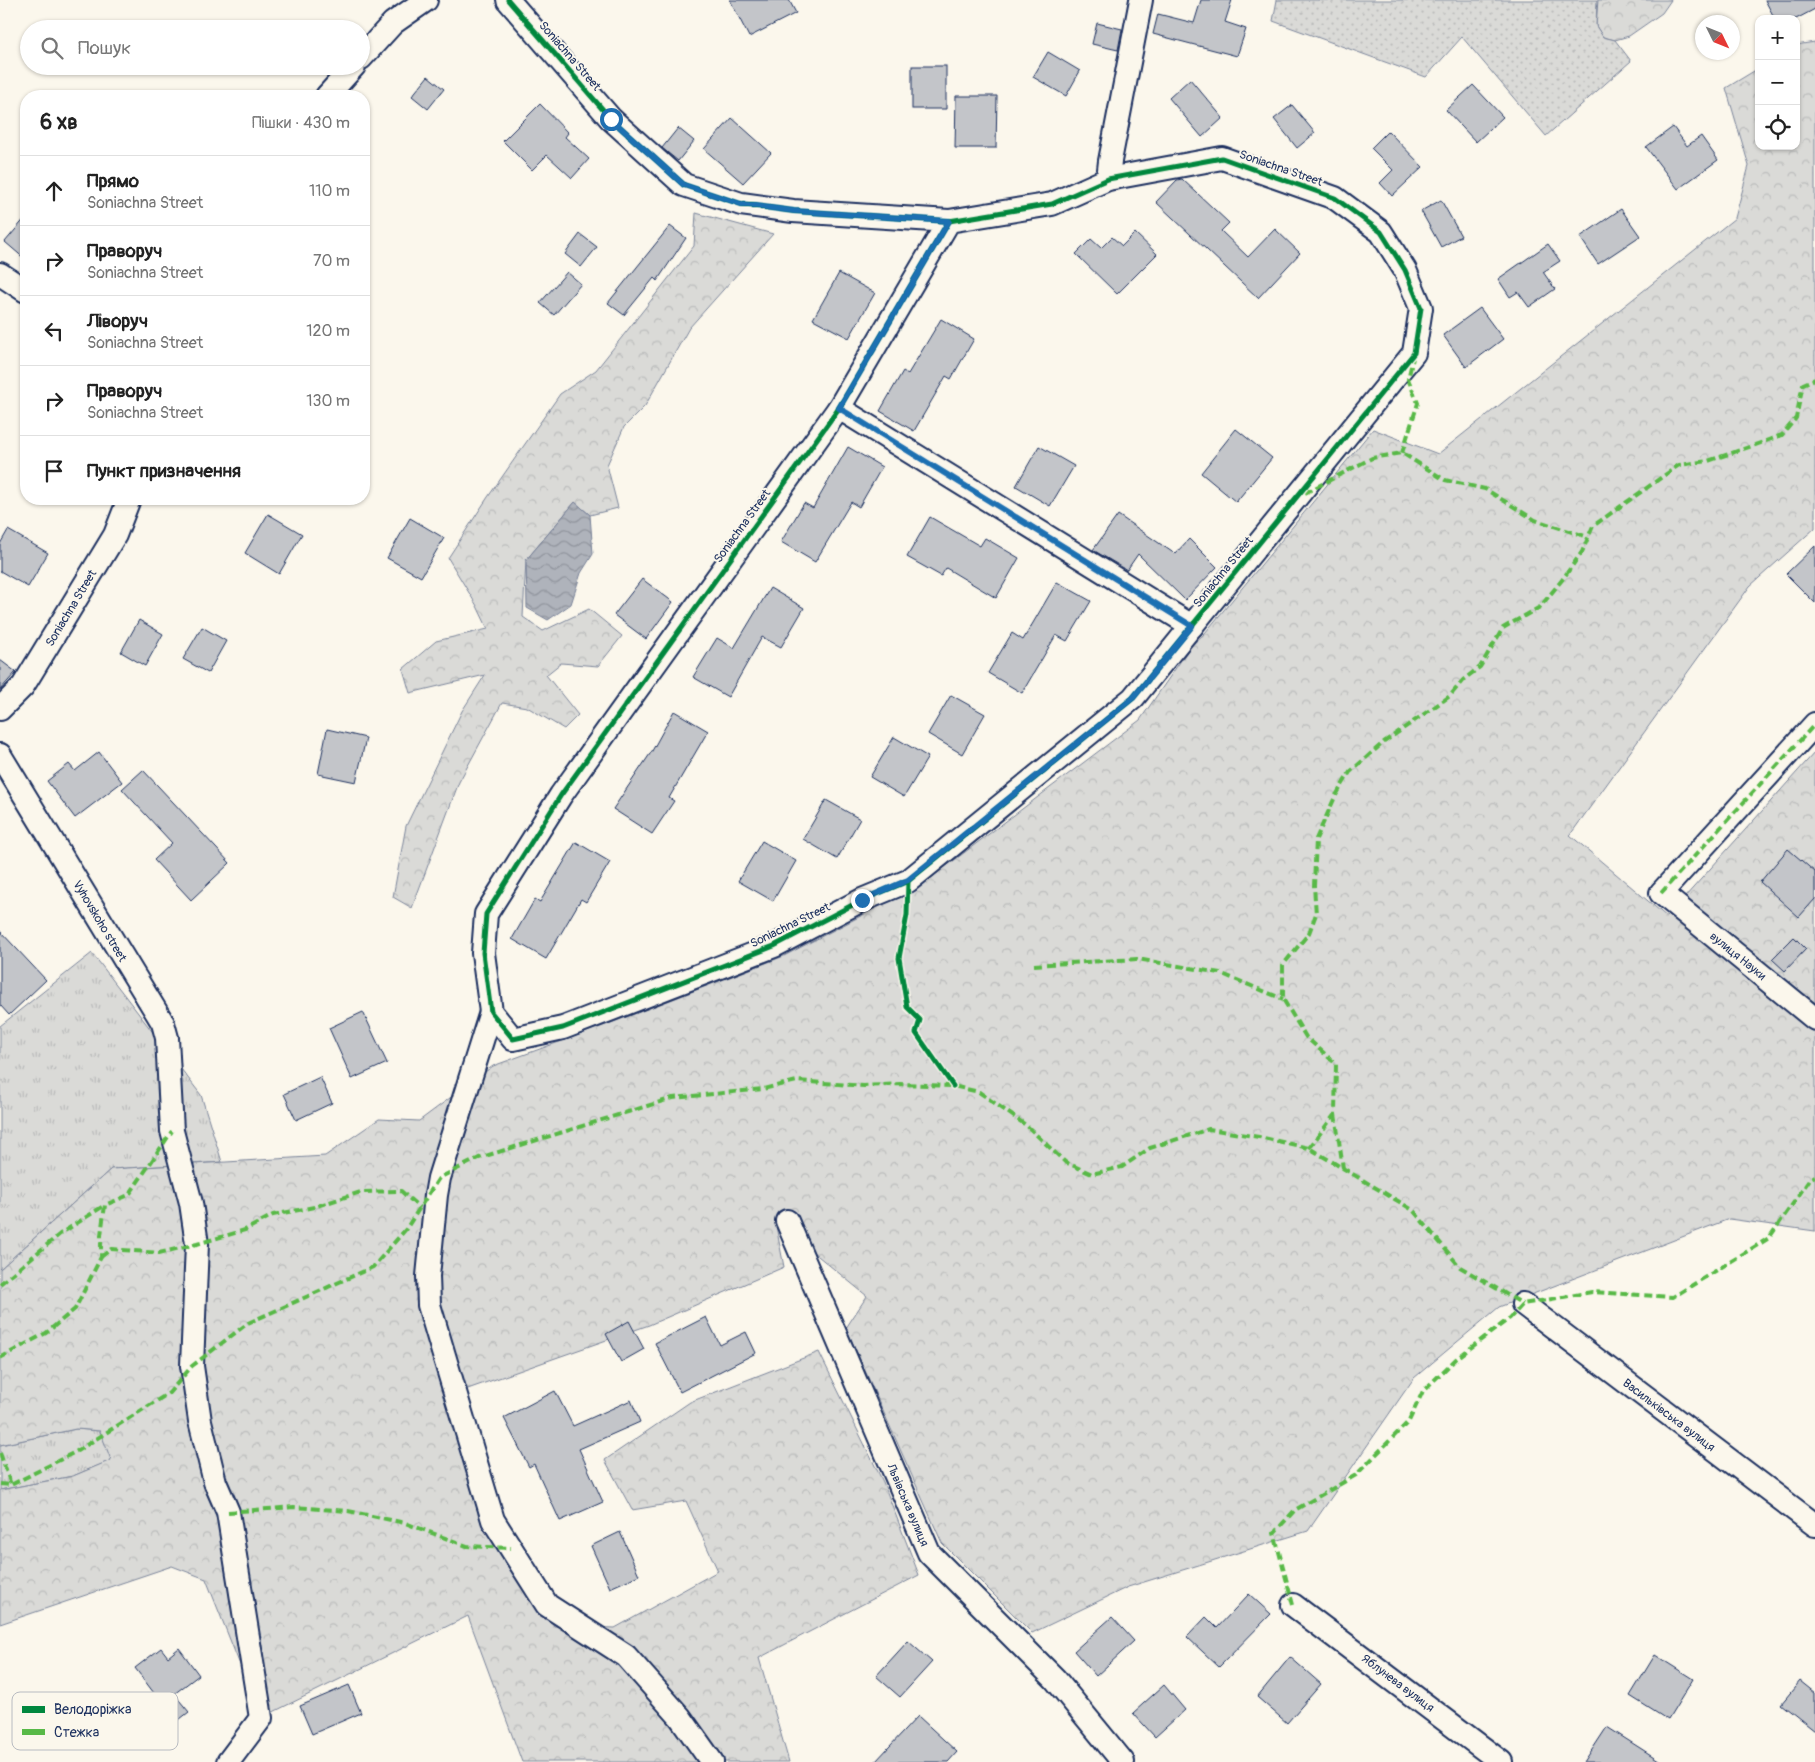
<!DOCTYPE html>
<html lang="uk">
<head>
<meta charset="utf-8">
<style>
  :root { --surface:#fff; --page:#f6f6f6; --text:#222; --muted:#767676; --line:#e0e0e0 }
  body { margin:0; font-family:Pangolin,sans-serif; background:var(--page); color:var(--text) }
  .controls { position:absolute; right:15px; top:15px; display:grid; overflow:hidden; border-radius:10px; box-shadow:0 1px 4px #0004 }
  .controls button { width:45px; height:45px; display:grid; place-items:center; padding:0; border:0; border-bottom:1px solid var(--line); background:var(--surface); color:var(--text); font:25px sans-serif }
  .compass { position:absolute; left:1695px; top:15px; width:45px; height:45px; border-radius:50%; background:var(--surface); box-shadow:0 1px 4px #0004; rotate:133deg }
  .stop { position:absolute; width:15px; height:15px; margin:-11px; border:4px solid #1f6fb2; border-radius:50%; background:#fff }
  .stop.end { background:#1f6fb2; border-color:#fff; box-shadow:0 1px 5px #0008 }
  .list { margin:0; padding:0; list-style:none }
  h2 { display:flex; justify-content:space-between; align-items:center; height:65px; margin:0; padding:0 20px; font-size:21px }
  h2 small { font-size:16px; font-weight:400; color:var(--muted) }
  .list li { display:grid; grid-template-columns:32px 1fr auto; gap:15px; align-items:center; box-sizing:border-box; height:70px; padding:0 20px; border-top:1px solid var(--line) }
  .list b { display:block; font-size:19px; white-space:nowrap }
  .list p { margin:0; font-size:16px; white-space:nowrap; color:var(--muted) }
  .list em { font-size:16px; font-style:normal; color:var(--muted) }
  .icon { flex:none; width:28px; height:28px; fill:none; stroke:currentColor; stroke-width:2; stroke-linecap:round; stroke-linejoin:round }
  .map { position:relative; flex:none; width:1815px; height:1762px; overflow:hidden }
  .search { position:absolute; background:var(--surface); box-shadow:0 1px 4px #0004; left:20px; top:20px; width:350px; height:55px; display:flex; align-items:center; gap:12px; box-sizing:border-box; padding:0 18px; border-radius:28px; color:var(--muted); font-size:19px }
  .panel { position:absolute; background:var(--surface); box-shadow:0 1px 4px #0004; left:20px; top:90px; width:350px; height:415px; border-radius:20px }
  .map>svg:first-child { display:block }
  .grass { fill:url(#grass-tufts); stroke:#7a849a }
  .forest { fill:url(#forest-crowns); stroke:#7a849a }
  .garden { fill:url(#garden-dots); stroke:#7a849a }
  .water { fill:url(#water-waves); stroke:#747e96 }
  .building { fill:#c3c5c9; stroke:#1b2f5e }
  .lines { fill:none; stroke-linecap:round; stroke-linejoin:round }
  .minor-casing { stroke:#1b2f5e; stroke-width:26 }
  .minor { stroke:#fbf7ec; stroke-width:22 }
  .quiet { stroke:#58b947; stroke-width:4; stroke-dasharray:8 4; stroke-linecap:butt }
  .cycleway-casing { stroke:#fbf7ec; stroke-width:8 }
  .cycleway { stroke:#00873e; stroke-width:5 }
  .route { stroke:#1f6fb2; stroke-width:6 }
  .labels { text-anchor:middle; stroke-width:4; stroke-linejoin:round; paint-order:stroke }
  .street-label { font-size:12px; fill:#1b2f5e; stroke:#fbf7ec }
  .key { fill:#fbf7ec; stroke:#b8bbc1; stroke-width:1 }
  .key-label { font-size:14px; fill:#1b2f5e }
</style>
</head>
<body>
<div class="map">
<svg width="1815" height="1762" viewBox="0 0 1815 1762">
  <defs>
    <pattern id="grass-tufts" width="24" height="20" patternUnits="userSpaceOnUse" patternTransform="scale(1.25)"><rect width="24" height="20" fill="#dadad7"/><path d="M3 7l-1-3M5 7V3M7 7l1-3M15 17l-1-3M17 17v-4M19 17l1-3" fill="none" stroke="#babbbb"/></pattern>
    <pattern id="forest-crowns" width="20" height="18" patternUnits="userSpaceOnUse" patternTransform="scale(1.25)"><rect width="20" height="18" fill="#dadad7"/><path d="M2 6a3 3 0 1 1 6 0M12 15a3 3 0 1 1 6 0" fill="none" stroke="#babbbb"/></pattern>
    <pattern id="garden-dots" width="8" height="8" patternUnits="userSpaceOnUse" patternTransform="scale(1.25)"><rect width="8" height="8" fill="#dadad7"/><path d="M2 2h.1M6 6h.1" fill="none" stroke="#babbbb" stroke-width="1.8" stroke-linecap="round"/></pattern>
    <pattern id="water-waves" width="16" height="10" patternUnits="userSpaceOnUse" patternTransform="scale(1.25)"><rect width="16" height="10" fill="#afb3bb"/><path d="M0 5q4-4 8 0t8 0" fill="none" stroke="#8e929b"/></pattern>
  </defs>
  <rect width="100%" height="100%" fill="#fbf7ec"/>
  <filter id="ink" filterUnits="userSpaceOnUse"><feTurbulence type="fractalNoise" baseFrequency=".02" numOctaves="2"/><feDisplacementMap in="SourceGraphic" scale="10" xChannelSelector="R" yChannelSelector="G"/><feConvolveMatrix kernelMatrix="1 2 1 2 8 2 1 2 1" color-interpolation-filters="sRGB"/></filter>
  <g filter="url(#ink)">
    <!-- grass -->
    <g class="grass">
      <path d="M 92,953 L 201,1095 L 222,1162 L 111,1169 L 0,1269 L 0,1026 Z"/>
      <path d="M 76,1429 L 100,1431 L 112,1460 L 73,1476 L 0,1490 L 0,1445 Z"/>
    </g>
    <!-- forest -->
    <g class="forest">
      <path d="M 1598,0 L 1671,0 L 1662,13 L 1629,36 L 1615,40 L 1603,37 L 1596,26 Z"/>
      <path d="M 1815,42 L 1815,528 L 1750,586 L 1570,835 L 1667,917 L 1815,752 L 1815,1231 L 1729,1219 L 1499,1307 L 1414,1378 L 1308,1531 L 1128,1587 L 1032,1633 L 942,1543 L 846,1328 L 867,1296 L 775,1221 L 784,1267 L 649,1325 L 445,1397 L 482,1514 L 554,1626 L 615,1628 L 718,1571 L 686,1501 L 632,1510 L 605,1460 L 690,1402 L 819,1352 L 883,1482 L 919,1575 L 759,1658 L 789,1762 L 522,1762 L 468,1616 L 261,1718 L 206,1579 L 172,1566 L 0,1624 L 0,1490 L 73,1476 L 111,1460 L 100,1431 L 76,1429 L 0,1445 L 0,1269 L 111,1169 L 325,1156 L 379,1119 L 419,1121 L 493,1066 L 606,1025 L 784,956 L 924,883 L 1140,720 L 1191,646 L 1205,633 L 1373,429 L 1438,454 L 1735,218 L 1749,166 L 1726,88 L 1759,68 L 1759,146 L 1796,146 L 1796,45 Z"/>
      <path d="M 696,213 L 773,234 L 689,328 L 645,406 L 624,427 L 607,465 L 618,508 L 590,515 L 575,502 L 526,560 L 523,617 L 543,631 L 589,609 L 622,636 L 598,666 L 561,663 L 546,675 L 578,715 L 564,729 L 527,707 L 502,703 L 459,782 L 412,908 L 393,897 L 406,826 L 462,711 L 485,675 L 410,693 L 403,669 L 436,641 L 488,629 L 477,606 L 448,558 L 488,497 L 560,394 L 596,370 L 694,246 Z"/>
    </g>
    <!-- garden -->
    <path class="garden" d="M 1277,0 L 1597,0 L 1596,26 L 1603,37 L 1615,40 L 1631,61 L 1546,136 L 1462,37 L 1426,77 L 1273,21 Z"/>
    <!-- water -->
    <path class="water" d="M 575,502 L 590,515 L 593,554 L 581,573 L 571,604 L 548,620 L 527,608 L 526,560 Z"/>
    <!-- building -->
    <g class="building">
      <path d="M 730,0 L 789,0 L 796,13 L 749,37 Z"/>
      <path d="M 1201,0 L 1232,0 L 1225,22 L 1246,29 L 1237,56 L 1153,34 L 1158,14 L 1194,23 Z"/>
      <path d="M 1765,0 L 1815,0 L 1815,9 L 1796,19 L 1775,19 Z"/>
      <path d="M 1097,23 L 1122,29 L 1118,50 L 1092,44 Z"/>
      <path d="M 1048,52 L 1080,71 L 1066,96 L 1033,77 Z"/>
      <rect x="912" y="66" width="34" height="43"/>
      <path d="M 428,76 L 444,89 L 428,109 L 412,96 Z"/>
      <path d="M 1190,79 L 1223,118 L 1202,137 L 1169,98 Z"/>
      <path d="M 1473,85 L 1503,117 L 1476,142 L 1446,110 Z"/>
      <path d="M 956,96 L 997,96 L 996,148 L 955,148 Z"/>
      <path d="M 540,104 L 568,133 L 565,137 L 589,159 L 572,178 L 547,155 L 532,170 L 503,141 Z"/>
      <path d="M 1292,105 L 1315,133 L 1297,148 L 1274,119 Z"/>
      <path d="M 732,118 L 771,153 L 743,183 L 704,149 Z"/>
      <path d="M 1673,127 L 1687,146 L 1701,136 L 1718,160 L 1678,189 L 1646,147 Z"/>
      <path d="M 678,128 L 694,141 L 678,161 L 662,148 Z"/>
      <path d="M 1388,131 L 1423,167 L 1392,196 L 1380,183 L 1393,170 L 1371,148 Z"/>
      <path d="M 1182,179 L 1229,223 L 1221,231 L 1248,257 L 1275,229 L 1300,253 L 1258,298 L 1156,202 L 1177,180 Z"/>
      <path d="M 1441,200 L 1461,236 L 1441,247 L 1421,211 Z"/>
      <path d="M 1621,209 L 1640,236 L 1598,264 L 1580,237 Z"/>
      <path d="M 26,217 L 26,260 L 5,242 Z"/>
      <path d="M 670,226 L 686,238 L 657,281 L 654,278 L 624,315 L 608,303 Z"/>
      <path d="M 1135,233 L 1157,254 L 1117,294 L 1076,254 L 1091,239 L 1101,248 L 1112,237 L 1122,246 Z"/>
      <path d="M 580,234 L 597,247 L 581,267 L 565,254 Z"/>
      <path d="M 1548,244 L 1560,261 L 1543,272 L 1555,289 L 1529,307 L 1518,292 L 1510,297 L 1498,279 Z"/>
      <path d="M 567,272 L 581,284 L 554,315 L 540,303 Z"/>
      <path d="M 839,273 L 875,293 L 849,338 L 813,319 Z"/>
      <path d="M 1480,308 L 1503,339 L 1466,367 L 1443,335 Z"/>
      <path d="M 941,319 L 974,339 L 951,379 L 946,376 L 914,431 L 880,411 L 903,371 L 908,374 Z"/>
      <path d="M 1236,429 L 1272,458 L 1236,502 L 1201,473 Z"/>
      <path d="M 1039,446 L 1074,466 L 1050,506 L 1016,486 Z"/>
      <path d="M 848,447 L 882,467 L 859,507 L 851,502 L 815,562 L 781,542 L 804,503 L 813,508 Z"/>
      <path d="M 268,514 L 302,534 L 279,574 L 245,553 Z"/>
      <path d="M 1118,515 L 1175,554 L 1189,539 L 1217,567 L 1185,600 L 1138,554 L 1127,570 L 1093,550 Z"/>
      <path d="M 930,517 L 980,546 L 985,538 L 1019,558 L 996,598 L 946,568 L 941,576 L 907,557 Z"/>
      <path d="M 410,518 L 444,538 L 421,577 L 387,558 Z"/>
      <path d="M 8,530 L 48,553 L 28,587 L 0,571 L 0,544 Z"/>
      <path d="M 1815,546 L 1815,603 L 1786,574 Z"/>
      <path d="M 642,579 L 673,602 L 646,639 L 614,615 Z"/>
      <path d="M 1057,582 L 1091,601 L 1067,641 L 1056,635 L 1022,693 L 988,673 L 1012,633 L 1023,640 Z"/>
      <path d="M 770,588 L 804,608 L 781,647 L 762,637 L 728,697 L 693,677 L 717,638 L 734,648 Z"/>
      <path d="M 139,620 L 163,634 L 145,666 L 121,652 Z"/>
      <path d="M 202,627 L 226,641 L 208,673 L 183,659 Z"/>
      <path d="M 0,660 L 16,672 L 0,690 Z"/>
      <path d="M 951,695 L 985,714 L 962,754 L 928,734 Z"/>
      <path d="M 674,711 L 708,731 L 669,798 L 674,801 L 652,834 L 613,809 L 652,751 Z"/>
      <path d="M 327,729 L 366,738 L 356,782 L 318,774 Z"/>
      <path d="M 894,737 L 928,757 L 904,797 L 870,777 Z"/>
      <path d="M 99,752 L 122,782 L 75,818 L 47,781 L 69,764 L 75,771 Z"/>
      <path d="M 143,770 L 230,863 L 191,900 L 154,860 L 172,843 L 122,789 Z"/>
      <path d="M 826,800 L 860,819 L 837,859 L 803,839 Z"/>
      <path d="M 762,841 L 796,861 L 773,901 L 738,881 Z"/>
      <path d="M 576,842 L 610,862 L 586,902 L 581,899 L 546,959 L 512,939 L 535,899 L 540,902 Z"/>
      <path d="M 1788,849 L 1815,872 L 1815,899 L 1799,917 L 1760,882 Z"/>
      <path d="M 0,931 L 46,980 L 9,1015 L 0,1005 Z"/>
      <path d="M 1794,937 L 1806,949 L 1785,971 L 1772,959 Z"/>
      <path d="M 363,1012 L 387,1063 L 352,1079 L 329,1028 Z"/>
      <path d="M 320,1077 L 332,1103 L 296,1120 L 284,1094 Z"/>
      <path d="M 706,1317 L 720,1345 L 746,1332 L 756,1353 L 680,1392 L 655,1343 Z"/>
      <path d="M 629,1321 L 644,1349 L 621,1362 L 606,1334 Z"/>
      <path d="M 555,1391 L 573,1426 L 631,1400 L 640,1422 L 579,1449 L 603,1502 L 560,1521 L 534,1464 L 529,1467 L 504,1418 Z"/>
      <path d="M 620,1532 L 639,1575 L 610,1588 L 591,1546 Z"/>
      <path d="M 1249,1594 L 1271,1614 L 1219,1667 L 1187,1637 L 1206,1617 L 1217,1628 Z"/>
      <path d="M 1112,1617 L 1134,1641 L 1096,1676 L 1074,1651 Z"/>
      <path d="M 908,1641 L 932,1662 L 900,1697 L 876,1676 Z"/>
      <path d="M 161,1648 L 168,1657 L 179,1648 L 199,1675 L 174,1694 L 189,1712 L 171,1726 L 154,1705 L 160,1701 L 135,1668 Z"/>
      <path d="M 1655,1655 L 1693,1679 L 1668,1720 L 1630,1696 Z"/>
      <path d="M 1290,1657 L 1321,1684 L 1287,1723 L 1257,1697 Z"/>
      <path d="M 1800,1681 L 1815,1693 L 1815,1731 L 1781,1704 Z"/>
      <path d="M 349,1685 L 361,1713 L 312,1734 L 300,1706 Z"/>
      <path d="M 1164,1685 L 1185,1710 L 1155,1737 L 1133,1713 Z"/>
      <path d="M 918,1716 L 957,1752 L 948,1762 L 875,1762 Z"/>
      <path d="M 1607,1727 L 1662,1762 L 1584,1762 Z"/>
    </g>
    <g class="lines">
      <!-- minor casing -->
      <g class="minor-casing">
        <g id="minor">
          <path d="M 508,0 L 611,119 L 684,185 L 741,204 L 793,211 L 949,221 L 1052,204 L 1108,179 L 1222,158 L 1335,198 L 1381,232 L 1405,270 L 1421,308 L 1414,353 L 1133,698 L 908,881 L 862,900 L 774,946 L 563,1028 L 513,1039 L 491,1012 L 483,953 L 486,914 L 561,795 L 839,408 L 949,221"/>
          <path d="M 361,58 L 393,23 L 426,0"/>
          <path d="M 327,96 L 354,66"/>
          <path d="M 1108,179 L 1110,161 L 1141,0"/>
          <path d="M 0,274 L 26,291"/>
          <path d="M 839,408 L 1192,626"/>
          <path d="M 0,709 L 23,686 L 115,535 L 129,499"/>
          <path d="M 1815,724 L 1661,893 L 1815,1019"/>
          <path d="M 0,755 L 163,1023 L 167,1038 L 172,1131 L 191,1203 L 197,1244 L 192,1366 L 200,1421 L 215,1482 L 228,1512 L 261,1718 L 228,1762"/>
          <path d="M 491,1012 L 439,1178 L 436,1195 L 428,1276 L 429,1305 L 493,1520 L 547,1605 L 626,1656 L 680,1717 L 712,1762"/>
          <path d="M 787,1221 L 929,1553 L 1055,1679 L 1123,1762"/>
          <path d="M 1523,1304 L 1815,1525"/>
          <path d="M 1293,1605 L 1501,1762"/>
        </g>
      </g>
      <!-- minor -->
      <use href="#minor" class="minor"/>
      <!-- quiet -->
      <g class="quiet">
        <path d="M 1402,453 L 1418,403 L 1408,379 L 1413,358"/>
        <path d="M 1305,493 L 1372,458 L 1402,453 L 1445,480 L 1485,489 L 1535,520 L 1588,537"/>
        <path d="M 1661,893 L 1815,724"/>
        <path d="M 1034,965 L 1137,959 L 1220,973 L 1283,999"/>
        <path d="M 1335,1114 L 1343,1168"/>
        <path d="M 1309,1148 L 1335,1114 L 1336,1064 L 1306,1037 L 1283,999 L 1283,965 L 1309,933 L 1316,914 L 1314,886 L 1316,839 L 1335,797 L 1350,772 L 1384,742 L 1450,696 L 1463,680 L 1480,667 L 1503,628 L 1540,607 L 1562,580 L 1582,552 L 1593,526 L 1679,465 L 1708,461 L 1755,445 L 1782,435 L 1796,418 L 1803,384 L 1815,379"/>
        <path d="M 101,1257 L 111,1249 L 159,1253 L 197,1244 L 245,1230 L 273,1215 L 314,1207 L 361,1192 L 401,1191 L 420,1208"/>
        <path d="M 0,1284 L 60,1234 L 105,1205"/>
        <path d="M 0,1358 L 46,1333 L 75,1309 L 101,1257 L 101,1235 L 105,1205 L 129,1195 L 172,1131"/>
        <path d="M 0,1453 L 11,1485"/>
        <path d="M 0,1484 L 11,1485 L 77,1451 L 169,1393 L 192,1366 L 248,1323 L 373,1267 L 406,1229 L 439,1178 L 479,1158 L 673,1098 L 763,1089 L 797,1081 L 864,1086 L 900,1084 L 953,1086 L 979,1092 L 1027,1126 L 1065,1162 L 1092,1174 L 1122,1167 L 1150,1148 L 1209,1129 L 1259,1137 L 1309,1148 L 1413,1210 L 1460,1267 L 1523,1304"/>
        <path d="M 228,1512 L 294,1507 L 348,1511 L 405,1523 L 467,1546 L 511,1548"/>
        <path d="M 1293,1605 L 1274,1533 L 1295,1510 L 1356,1475 L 1409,1421 L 1423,1391 L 1456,1359 L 1510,1318 L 1523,1304 L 1592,1292 L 1673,1297 L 1769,1238 L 1810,1179 L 1815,1176"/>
      </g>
      <!-- cycleway casing -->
      <g class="cycleway-casing">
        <g id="cycleway">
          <path d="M 508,0 L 611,119 L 684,185 L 741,204 L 793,211 L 949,221 L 1052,204 L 1108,179 L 1222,158 L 1335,198 L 1381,232 L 1405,270 L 1421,308 L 1414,353 L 1133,698 L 908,881 L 862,900 L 774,946 L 563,1028 L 513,1039 L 491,1012 L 483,953 L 486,914 L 561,795 L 839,408 L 949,221"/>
          <path d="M 908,881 L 907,915 L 899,958 L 907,1007 L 920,1020 L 916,1033 L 953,1086"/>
        </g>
      </g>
      <!-- cycleway -->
      <use href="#cycleway" class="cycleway"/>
    </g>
  </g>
  <g class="lines" filter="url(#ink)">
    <!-- route -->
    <path class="route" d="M 611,119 L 684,185 L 741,204 L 794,211 L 949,221 L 839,408 L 1192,626 L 1133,698 L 908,880 L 862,900"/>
  </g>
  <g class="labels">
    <!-- street labels -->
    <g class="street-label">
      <text transform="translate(570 56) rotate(49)" y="4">Soniachna Street</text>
      <text transform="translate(1281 168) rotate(19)" y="4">Soniachna Street</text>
      <text transform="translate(742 526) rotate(-54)" y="4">Soniachna Street</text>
      <text transform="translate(1223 572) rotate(-51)" y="4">Soniachna Street</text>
      <text transform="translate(71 608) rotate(-59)" y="4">Soniachna Street</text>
      <text transform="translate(100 921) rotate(59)" y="4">Vyhovskoho street</text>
      <text transform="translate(790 925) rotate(-26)" y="4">Soniachna Street</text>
      <text transform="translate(1738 956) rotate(39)" y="4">вулиця Науки</text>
      <text transform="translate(1669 1415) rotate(37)" y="4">Васильківська вулиця</text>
      <text transform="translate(908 1505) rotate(67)" y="4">Львівська вулиця</text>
      <text transform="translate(1398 1683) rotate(37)" y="4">Яблунева вулиця</text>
    </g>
  </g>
  <!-- legend -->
  <rect x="12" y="1692" width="166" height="58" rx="8" class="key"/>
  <rect x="22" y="1706" width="23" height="7" fill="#00873e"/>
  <rect x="22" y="1729" width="23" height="6" fill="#58b947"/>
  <g class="key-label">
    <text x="54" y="1714">Велодоріжка</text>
    <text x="54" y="1737">Стежка</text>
  </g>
</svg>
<div class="controls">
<button>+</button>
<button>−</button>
<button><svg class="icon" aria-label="locate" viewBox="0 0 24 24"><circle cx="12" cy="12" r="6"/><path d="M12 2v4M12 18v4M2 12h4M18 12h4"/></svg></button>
</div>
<svg class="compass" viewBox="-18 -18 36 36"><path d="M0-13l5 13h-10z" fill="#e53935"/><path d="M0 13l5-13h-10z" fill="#767676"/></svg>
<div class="stop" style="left:611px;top:119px"></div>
<div class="stop end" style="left:862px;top:900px"></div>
<div class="search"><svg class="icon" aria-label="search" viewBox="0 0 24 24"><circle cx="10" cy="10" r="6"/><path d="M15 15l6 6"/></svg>Пошук</div>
<section class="panel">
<h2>6 хв<small>Пішки · 430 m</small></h2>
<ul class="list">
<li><svg class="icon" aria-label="ahead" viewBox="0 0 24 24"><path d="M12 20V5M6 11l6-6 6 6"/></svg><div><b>Прямо</b><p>Soniachna Street</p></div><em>110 m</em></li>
<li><svg class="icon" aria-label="right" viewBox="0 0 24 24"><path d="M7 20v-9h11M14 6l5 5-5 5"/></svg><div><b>Праворуч</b><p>Soniachna Street</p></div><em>70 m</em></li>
<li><svg class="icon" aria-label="left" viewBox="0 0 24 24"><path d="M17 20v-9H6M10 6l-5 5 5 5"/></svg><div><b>Ліворуч</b><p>Soniachna Street</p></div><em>120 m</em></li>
<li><svg class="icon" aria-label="right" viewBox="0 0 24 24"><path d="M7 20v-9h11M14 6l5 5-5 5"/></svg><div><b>Праворуч</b><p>Soniachna Street</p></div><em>130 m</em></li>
<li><svg class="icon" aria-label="arrive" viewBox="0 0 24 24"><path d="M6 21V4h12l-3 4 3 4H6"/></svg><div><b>Пункт призначення</b></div></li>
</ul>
</section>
</div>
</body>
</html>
